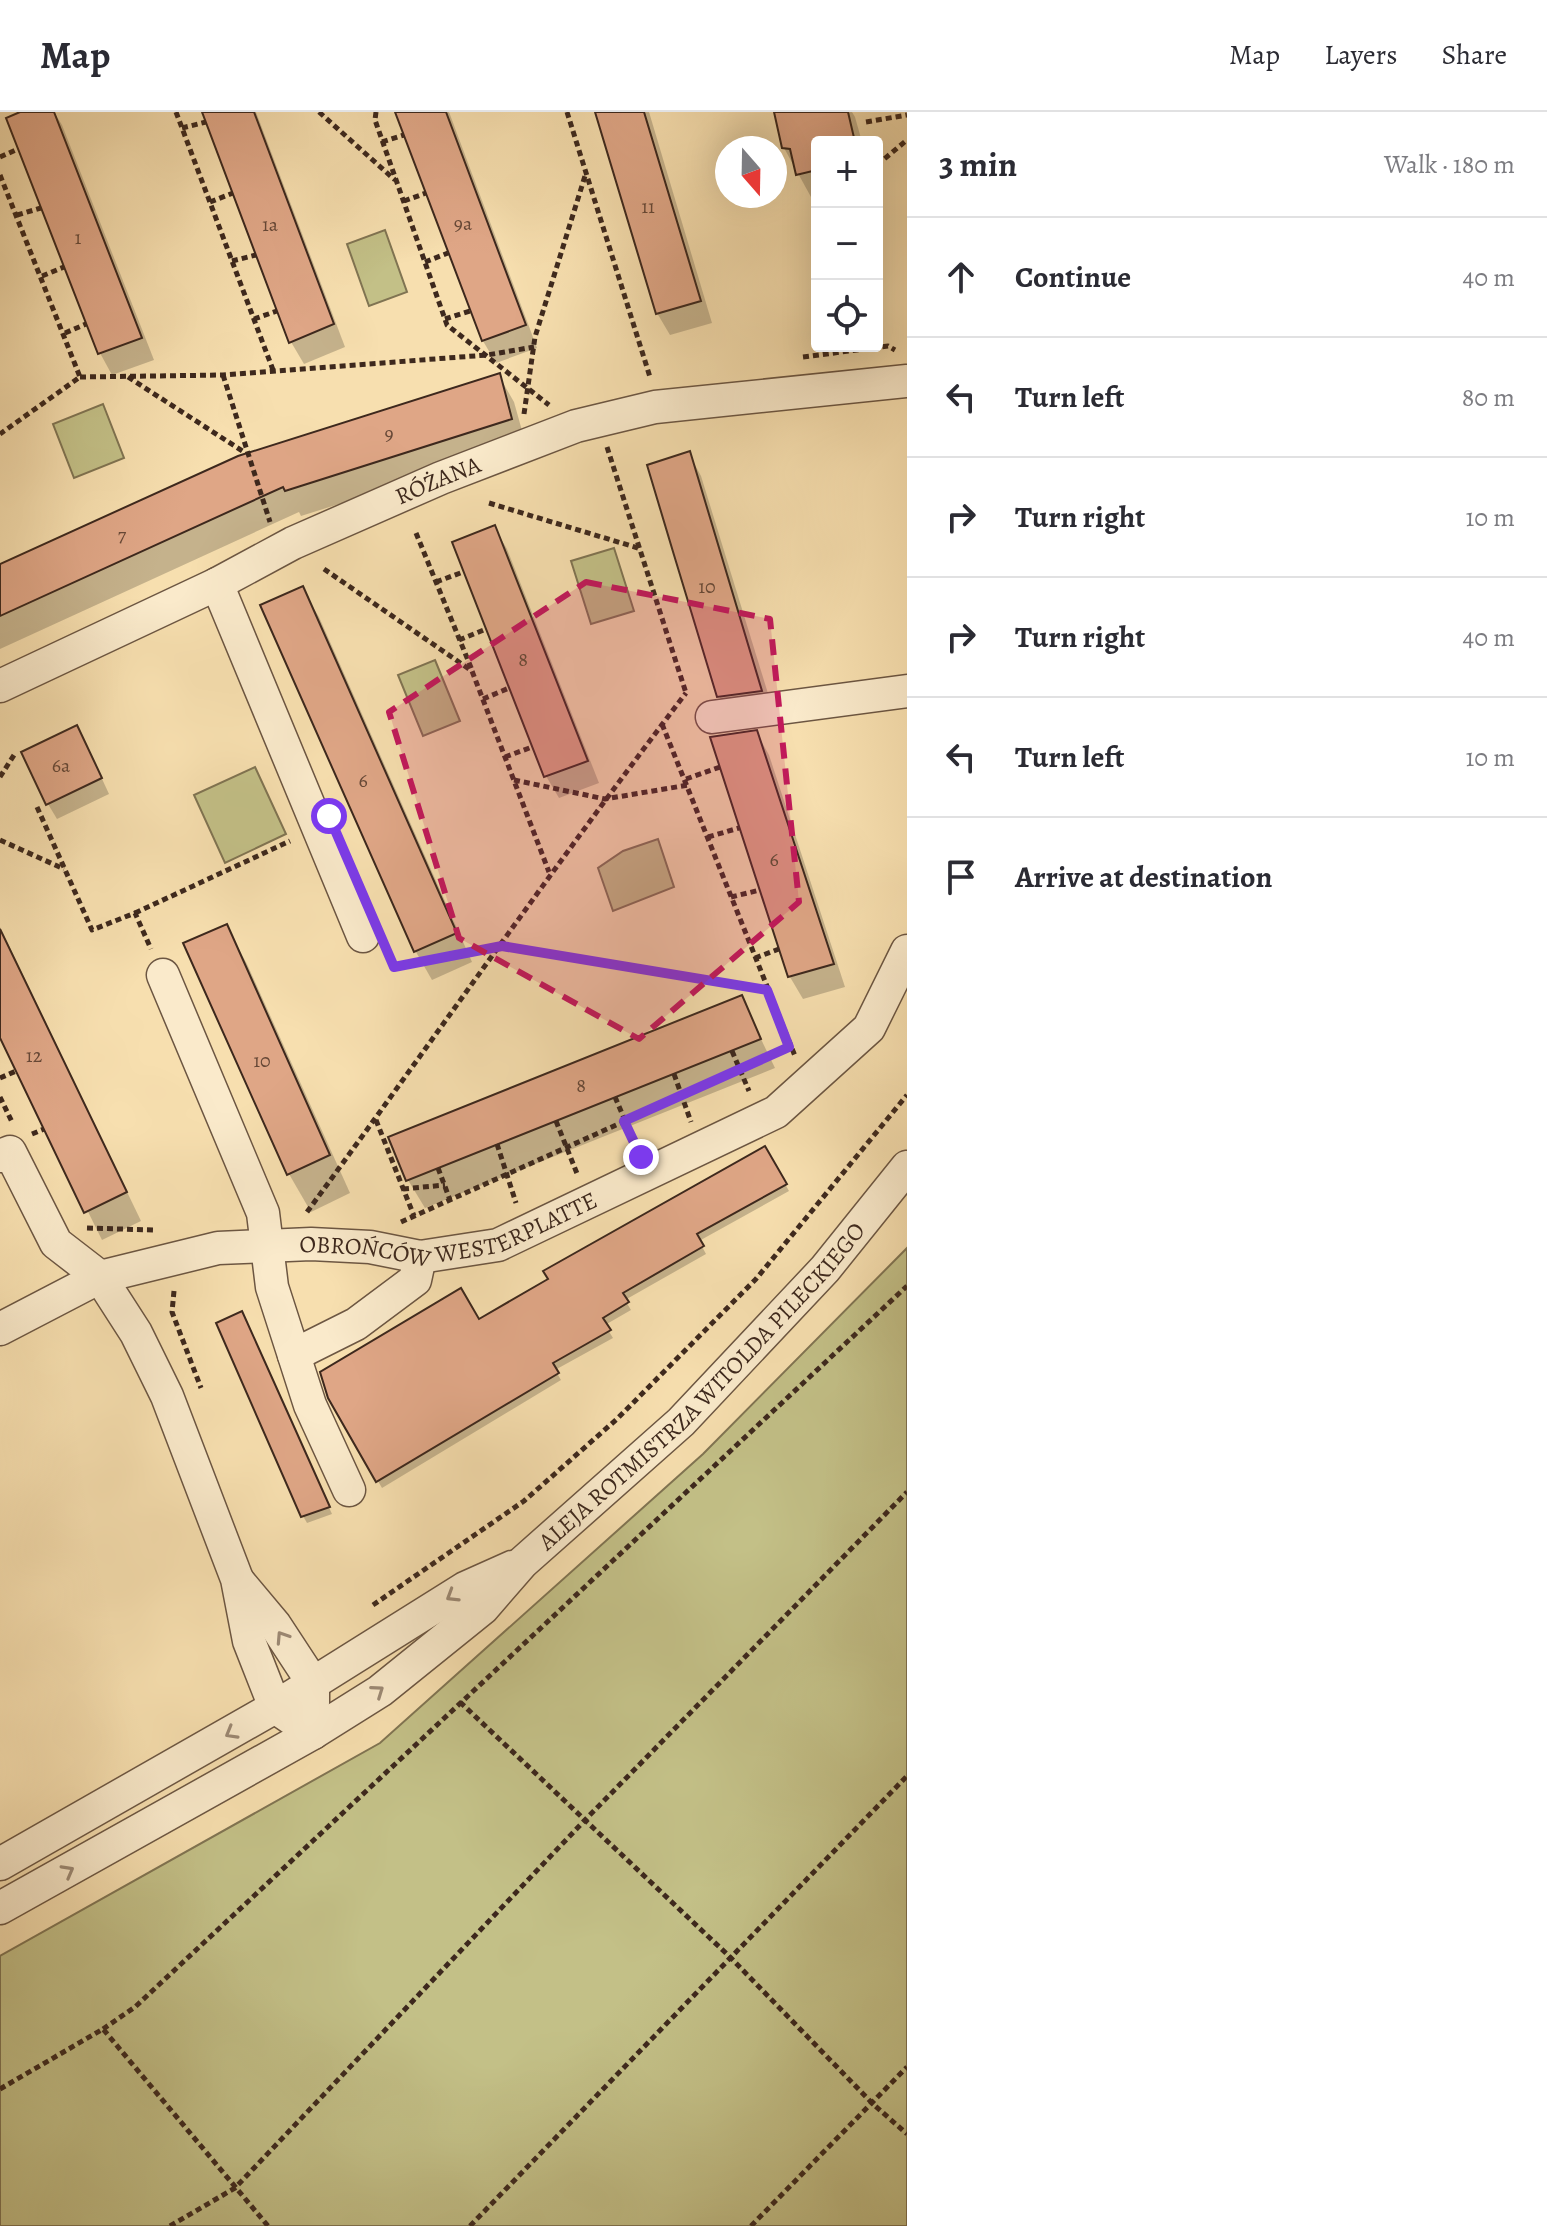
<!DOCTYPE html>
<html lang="en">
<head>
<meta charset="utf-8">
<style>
  :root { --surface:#fff; --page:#f7f7f7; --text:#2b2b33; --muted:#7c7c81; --line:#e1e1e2 }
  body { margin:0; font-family:Alegreya,serif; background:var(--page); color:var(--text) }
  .controls { position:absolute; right:24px; top:24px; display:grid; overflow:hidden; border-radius:8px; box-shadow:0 8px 32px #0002 }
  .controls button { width:72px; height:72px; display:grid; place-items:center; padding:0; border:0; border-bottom:2px solid var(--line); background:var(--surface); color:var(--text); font:40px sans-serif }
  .compass { position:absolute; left:715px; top:24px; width:72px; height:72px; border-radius:50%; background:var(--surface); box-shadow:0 8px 32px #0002; rotate:160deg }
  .stop { position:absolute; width:24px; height:24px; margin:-18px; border:6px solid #7c3aed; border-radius:50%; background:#fff }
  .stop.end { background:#7c3aed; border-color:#fff; box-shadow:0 2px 8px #0008 }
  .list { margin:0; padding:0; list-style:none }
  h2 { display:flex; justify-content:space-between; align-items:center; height:104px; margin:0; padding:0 32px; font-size:34px }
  h2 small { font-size:26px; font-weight:400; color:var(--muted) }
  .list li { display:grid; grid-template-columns:52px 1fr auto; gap:24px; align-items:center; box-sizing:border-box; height:120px; padding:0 32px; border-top:2px solid var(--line) }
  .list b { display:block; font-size:30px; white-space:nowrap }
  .list em { font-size:26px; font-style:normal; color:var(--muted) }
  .icon { flex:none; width:44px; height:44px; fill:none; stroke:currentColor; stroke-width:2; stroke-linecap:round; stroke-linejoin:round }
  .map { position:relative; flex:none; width:907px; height:2114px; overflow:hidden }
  header { display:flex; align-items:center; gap:48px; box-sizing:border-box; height:112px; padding:0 40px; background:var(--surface); border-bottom:2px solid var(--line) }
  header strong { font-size:38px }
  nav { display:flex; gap:44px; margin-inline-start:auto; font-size:28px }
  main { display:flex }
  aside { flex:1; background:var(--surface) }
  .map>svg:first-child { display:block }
  .green { fill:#c3c087; stroke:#807452; stroke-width:2 }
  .shadow { fill:#0003 }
  .building { fill:#dfa686; stroke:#3d281d; stroke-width:2 }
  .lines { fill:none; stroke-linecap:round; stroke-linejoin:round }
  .minor-casing { stroke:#6c5642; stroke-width:35 }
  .path { stroke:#3d281d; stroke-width:5; stroke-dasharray:6 4; stroke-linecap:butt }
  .minor { stroke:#faeacb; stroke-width:32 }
  .oneway { stroke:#9c8974 }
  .route { stroke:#7c3aed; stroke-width:10 }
  .marked { fill:#c2185b; fill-opacity:0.2; stroke:#c2185b; stroke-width:6; stroke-dasharray:16 10; stroke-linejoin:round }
  .labels { text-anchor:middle; stroke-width:6; stroke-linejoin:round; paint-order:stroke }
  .number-label { font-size:20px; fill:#664837 }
  .street-label { font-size:24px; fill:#3d281d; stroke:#faeacb }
</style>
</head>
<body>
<header>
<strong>Map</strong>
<nav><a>Map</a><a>Layers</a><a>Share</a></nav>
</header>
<main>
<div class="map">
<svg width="907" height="2114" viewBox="0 0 907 2114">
  <rect width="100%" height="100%" fill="#f7dfaf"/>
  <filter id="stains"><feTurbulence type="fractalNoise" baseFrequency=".0025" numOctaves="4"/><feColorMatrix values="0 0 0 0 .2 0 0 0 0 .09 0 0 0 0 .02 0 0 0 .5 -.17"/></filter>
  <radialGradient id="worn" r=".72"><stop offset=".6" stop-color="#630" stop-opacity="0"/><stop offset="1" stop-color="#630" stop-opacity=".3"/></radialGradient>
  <!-- green -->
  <g class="green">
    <path d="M 385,118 L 407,180 L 369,194 L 347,132 Z"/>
    <path d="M 103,292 L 124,346 L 74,366 L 53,312 Z"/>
    <path d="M 614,436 L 634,499 L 591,512 L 571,449 Z"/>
    <path d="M 435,548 L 460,609 L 423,624 L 398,563 Z"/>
    <path d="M 255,655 L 286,722 L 225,751 L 194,683 Z"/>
    <path d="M 658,727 L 674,775 L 613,799 L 598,756 L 623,739 Z"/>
    <path d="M 907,1136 L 907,2114 L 0,2114 L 0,1844 L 380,1631 L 703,1342 Z"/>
  </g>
  <!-- shadow -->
  <g class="shadow">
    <path d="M 25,0 L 54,0 L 62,13 L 154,248 L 112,263 L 100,241 Z"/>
    <path d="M 204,0 L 256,0 L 345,235 L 304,252 L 291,230 Z"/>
    <path d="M 397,0 L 449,0 L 537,236 L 496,251 L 483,229 Z"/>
    <path d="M 597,0 L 649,0 L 712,211 L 670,223 L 657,201 Z"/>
    <path d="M 776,0 L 852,0 L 855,5 L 862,30 L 817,30 L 817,83 L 811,85 L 784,36 Z"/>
    <path d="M 499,264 L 514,290 L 526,333 L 301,404 L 299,400 L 0,537 L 0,454 Z"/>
    <path d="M 689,342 L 701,364 L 774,601 L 732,607 L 719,584 Z"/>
    <path d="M 494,415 L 507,437 L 599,671 L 559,686 L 546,664 Z"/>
    <path d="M 302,477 L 319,505 L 472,850 L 432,868 L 416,840 L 263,494 Z"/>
    <path d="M 756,620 L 769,643 L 845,875 L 803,887 L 790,865 L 713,627 Z"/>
    <path d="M 85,630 L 109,682 L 57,707 L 48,692 Z"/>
    <path d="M 226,814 L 247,852 L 350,1081 L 311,1100 L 289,1062 L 186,832 Z"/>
    <path d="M 0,815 L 141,1109 L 102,1128 L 0,922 Z"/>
    <path d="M 741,886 L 775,956 L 425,1096 L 408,1068 Z"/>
    <path d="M 765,1037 L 789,1079 L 699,1129 L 706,1142 L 625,1188 L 631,1198 L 605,1213 L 613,1226 L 555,1258 L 561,1268 L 382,1376 L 329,1285 L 478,1210 Z"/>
    <path d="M 245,1208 L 332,1402 L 307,1411 L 303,1404 Z"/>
  </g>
  <!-- building -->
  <g class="building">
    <path d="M 20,0 L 54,0 L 142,226 L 98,242 L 6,6 Z"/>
    <path d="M 202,0 L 254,0 L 334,212 L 289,231 Z"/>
    <path d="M 395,0 L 446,0 L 526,213 L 482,229 Z"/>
    <path d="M 595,0 L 644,0 L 701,189 L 656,202 Z"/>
    <path d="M 774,0 L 848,0 L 855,30 L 817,30 L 817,58 L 796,63 L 790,37 L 782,36 Z"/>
    <path d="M 500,261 L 512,307 L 285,379 L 283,375 L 0,504 L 0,452 L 238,344 Z"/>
    <path d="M 690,339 L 762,579 L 717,585 L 674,443 L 647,353 Z"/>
    <path d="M 495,413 L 588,649 L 544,665 L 452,430 Z"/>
    <path d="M 303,474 L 457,821 L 414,840 L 260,493 Z"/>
    <path d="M 77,613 L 102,666 L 46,693 L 21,640 Z"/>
    <path d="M 757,618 L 834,852 L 788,865 L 710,625 Z"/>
    <path d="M 227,812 L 330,1043 L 287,1063 L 183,831 Z"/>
    <path d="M 0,817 L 127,1080 L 84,1101 L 0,926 Z"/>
    <path d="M 742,883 L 761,927 L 406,1069 L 388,1025 Z"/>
    <path d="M 765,1034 L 787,1072 L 697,1122 L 704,1134 L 623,1181 L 629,1190 L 603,1206 L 611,1218 L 553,1251 L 559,1261 L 376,1370 L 328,1286 L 320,1260 L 461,1176 L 479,1207 L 548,1167 L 543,1159 Z"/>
    <path d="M 242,1199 L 291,1308 L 330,1395 L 301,1405 L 216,1211 Z"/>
  </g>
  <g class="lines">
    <!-- minor casing -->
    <g class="minor-casing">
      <g id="minor">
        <path d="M 217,472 L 363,824"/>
        <path id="s1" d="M 0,574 L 217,472 L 293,431 L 441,366 L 576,314 L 655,295 L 907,269"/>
        <path d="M 712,605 L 907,579"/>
        <path d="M 163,863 L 263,1101 L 272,1175 L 310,1293 L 349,1378"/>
        <path d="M 0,1044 L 10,1040 L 56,1131 L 100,1165 L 136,1221 L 167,1284 L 237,1467 L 249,1529 L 275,1595 L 313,1621"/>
        <path id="s2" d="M 0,1217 L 100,1165 L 218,1136 L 311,1132 L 370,1135 L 420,1145 L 498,1133 L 776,1000 L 869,916 L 907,839"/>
        <path d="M 294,1243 L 356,1212 L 415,1168 L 420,1145"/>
        <path d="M 239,1470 L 275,1513 L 313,1571 L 313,1591"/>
        <path d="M 0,1752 L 275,1595 L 465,1476 L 512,1455"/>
        <path id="s3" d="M 0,1796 L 313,1621 L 380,1579 L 483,1496 L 522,1451 L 681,1310 L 825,1157 L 907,1055"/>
      </g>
    </g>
    <!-- path -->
    <g class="path">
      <path d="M 176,0 L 273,258"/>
      <path d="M 319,0 L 395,68"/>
      <path d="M 376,0 L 375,8 L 447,213 L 549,293"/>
      <path d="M 567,0 L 650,265"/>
      <path d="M 866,10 L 907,3"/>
      <path d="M 182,16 L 206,10"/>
      <path d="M 382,30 L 404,23"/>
      <path d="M 0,45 L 18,37"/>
      <path d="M 877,53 L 907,28"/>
      <path d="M 0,63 L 80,265 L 0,322"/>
      <path d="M 404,89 L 426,81"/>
      <path d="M 210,90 L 233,81"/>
      <path d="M 17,103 L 41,96"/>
      <path d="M 232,149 L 256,143"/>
      <path d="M 425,150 L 448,141"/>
      <path d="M 42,164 L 64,155"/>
      <path d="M 254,207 L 277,199"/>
      <path d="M 445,207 L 470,199"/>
      <path d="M 65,221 L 86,212"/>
      <path d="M 803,245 L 888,234 L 895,238"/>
      <path d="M 223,263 L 270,410"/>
      <path d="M 80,265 L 223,263 L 487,243 L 534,235"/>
      <path d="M 128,265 L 244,340"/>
      <path d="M 524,302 L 535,225 L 585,64"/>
      <path d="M 607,335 L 686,581"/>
      <path d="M 489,391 L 638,436"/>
      <path d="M 416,421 L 472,558"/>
      <path d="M 324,457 L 472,559 L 549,760"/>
      <path d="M 436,470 L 463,460"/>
      <path d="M 459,528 L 486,517"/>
      <path d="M 483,587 L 509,576"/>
      <path d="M 662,612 L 795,944"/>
      <path d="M 505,645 L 532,635"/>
      <path d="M 0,665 L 14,643"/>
      <path d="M 686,667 L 720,655"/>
      <path d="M 514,668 L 605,687 L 688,673"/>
      <path d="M 37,695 L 92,818 L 135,801 L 151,837"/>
      <path d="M 708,725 L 739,716"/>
      <path d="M 0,728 L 64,757"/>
      <path d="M 731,785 L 760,778"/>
      <path d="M 135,801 L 290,729"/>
      <path d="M 388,840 L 394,855 L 502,834 L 767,878"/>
      <path d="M 755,846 L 779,837"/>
      <path d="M 732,939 L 749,979"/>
      <path d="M 674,962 L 691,1010"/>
      <path d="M 0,966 L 16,959"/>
      <path d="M 0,985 L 12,1010"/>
      <path d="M 615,985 L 636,1034"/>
      <path d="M 376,1008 L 414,1104"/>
      <path d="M 556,1009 L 578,1064"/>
      <path d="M 32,1022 L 44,1017"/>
      <path d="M 497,1032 L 516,1091"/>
      <path d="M 438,1056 L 450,1088"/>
      <path d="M 403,1077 L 445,1073"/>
      <path d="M 307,1100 C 434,927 556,751 686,581"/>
      <path d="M 401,1110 L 789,935"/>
      <path d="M 87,1116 L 153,1118"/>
      <path d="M 174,1179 L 172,1200 L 201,1276"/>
      <path d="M 373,1493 L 524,1389 L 617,1307 L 756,1167 L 907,983"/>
      <path d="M 460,1590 L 730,1845 L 872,1991 L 907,2022"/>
      <path d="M 103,1917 L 135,1895 L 907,1174"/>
      <path d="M 0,1977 L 103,1917 L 268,2114"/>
      <path d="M 170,2114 L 235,2076 L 584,1709 L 907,1380"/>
      <path d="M 470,2114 L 907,1664"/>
      <path d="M 751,2114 L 907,1955"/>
    </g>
    <!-- minor -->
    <use href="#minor" class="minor"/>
  </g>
  <!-- one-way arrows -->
  <defs><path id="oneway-chevron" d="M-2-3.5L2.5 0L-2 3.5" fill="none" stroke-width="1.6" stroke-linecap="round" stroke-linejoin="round" transform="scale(2)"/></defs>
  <g class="oneway">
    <use href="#oneway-chevron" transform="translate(452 1484) rotate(148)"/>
    <use href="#oneway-chevron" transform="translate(282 1525) rotate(-123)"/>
    <use href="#oneway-chevron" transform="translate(378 1579) rotate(-35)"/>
    <use href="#oneway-chevron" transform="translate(231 1621) rotate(150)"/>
    <use href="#oneway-chevron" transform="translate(68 1759) rotate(-29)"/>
  </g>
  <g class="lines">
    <!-- route -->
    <path class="route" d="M 329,704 L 394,855 L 502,834 L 767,878 L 789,935 L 624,1009 L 641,1045"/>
  </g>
  <!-- marked area -->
  <path class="marked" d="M 586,470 L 770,507 L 799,790 L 639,927 L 459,826 L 389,600 Z"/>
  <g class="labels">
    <!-- number labels -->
    <g class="number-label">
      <text x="648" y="101">11</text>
      <text x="463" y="118">9a</text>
      <text x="270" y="119">1a</text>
      <text x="78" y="132">1</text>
      <text x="389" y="328">9</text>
      <text x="122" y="429">7</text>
      <text x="707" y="481">10</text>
      <text x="523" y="554">8</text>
      <text x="61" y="660">6a</text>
      <text x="363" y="675">6</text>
      <text x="774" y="754">6</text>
      <text x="34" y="950">12</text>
      <text x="262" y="955">10</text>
      <text x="581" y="980">8</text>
    </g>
    <!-- street labels -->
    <g class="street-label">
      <text dy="8" stroke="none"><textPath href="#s1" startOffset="484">RÓŻANA</textPath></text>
      <text dy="8" stroke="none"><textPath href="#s2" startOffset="470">OBROŃCÓW WESTERPLATTE</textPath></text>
      <text dy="8" stroke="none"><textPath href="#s3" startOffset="882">ALEJA ROTMISTRZA WITOLDA PILECKIEGO</textPath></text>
    </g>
  </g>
  <rect width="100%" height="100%" filter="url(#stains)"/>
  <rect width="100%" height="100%" fill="url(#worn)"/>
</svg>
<div class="controls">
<button>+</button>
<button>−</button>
<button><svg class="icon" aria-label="locate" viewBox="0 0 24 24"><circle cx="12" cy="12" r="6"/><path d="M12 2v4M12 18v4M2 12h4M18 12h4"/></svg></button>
</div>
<svg class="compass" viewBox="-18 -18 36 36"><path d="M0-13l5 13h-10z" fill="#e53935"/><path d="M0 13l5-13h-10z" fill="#7c7c81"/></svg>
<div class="stop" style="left:329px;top:704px"></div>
<div class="stop end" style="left:641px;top:1045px"></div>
</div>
<aside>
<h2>3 min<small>Walk · 180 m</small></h2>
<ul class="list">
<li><svg class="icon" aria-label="ahead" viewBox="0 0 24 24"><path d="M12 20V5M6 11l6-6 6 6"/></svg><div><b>Continue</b></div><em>40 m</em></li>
<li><svg class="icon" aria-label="left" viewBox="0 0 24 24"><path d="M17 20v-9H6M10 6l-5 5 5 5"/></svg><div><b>Turn left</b></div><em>80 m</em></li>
<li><svg class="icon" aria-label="right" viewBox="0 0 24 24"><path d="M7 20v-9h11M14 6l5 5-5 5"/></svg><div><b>Turn right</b></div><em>10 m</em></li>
<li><svg class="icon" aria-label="right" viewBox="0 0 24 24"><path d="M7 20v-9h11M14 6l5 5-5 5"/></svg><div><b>Turn right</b></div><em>40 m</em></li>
<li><svg class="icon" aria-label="left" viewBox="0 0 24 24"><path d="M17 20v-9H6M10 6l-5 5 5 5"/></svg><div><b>Turn left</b></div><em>10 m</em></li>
<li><svg class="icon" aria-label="arrive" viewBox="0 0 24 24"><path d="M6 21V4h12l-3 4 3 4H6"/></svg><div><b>Arrive at destination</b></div></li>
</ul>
</aside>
</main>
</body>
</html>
